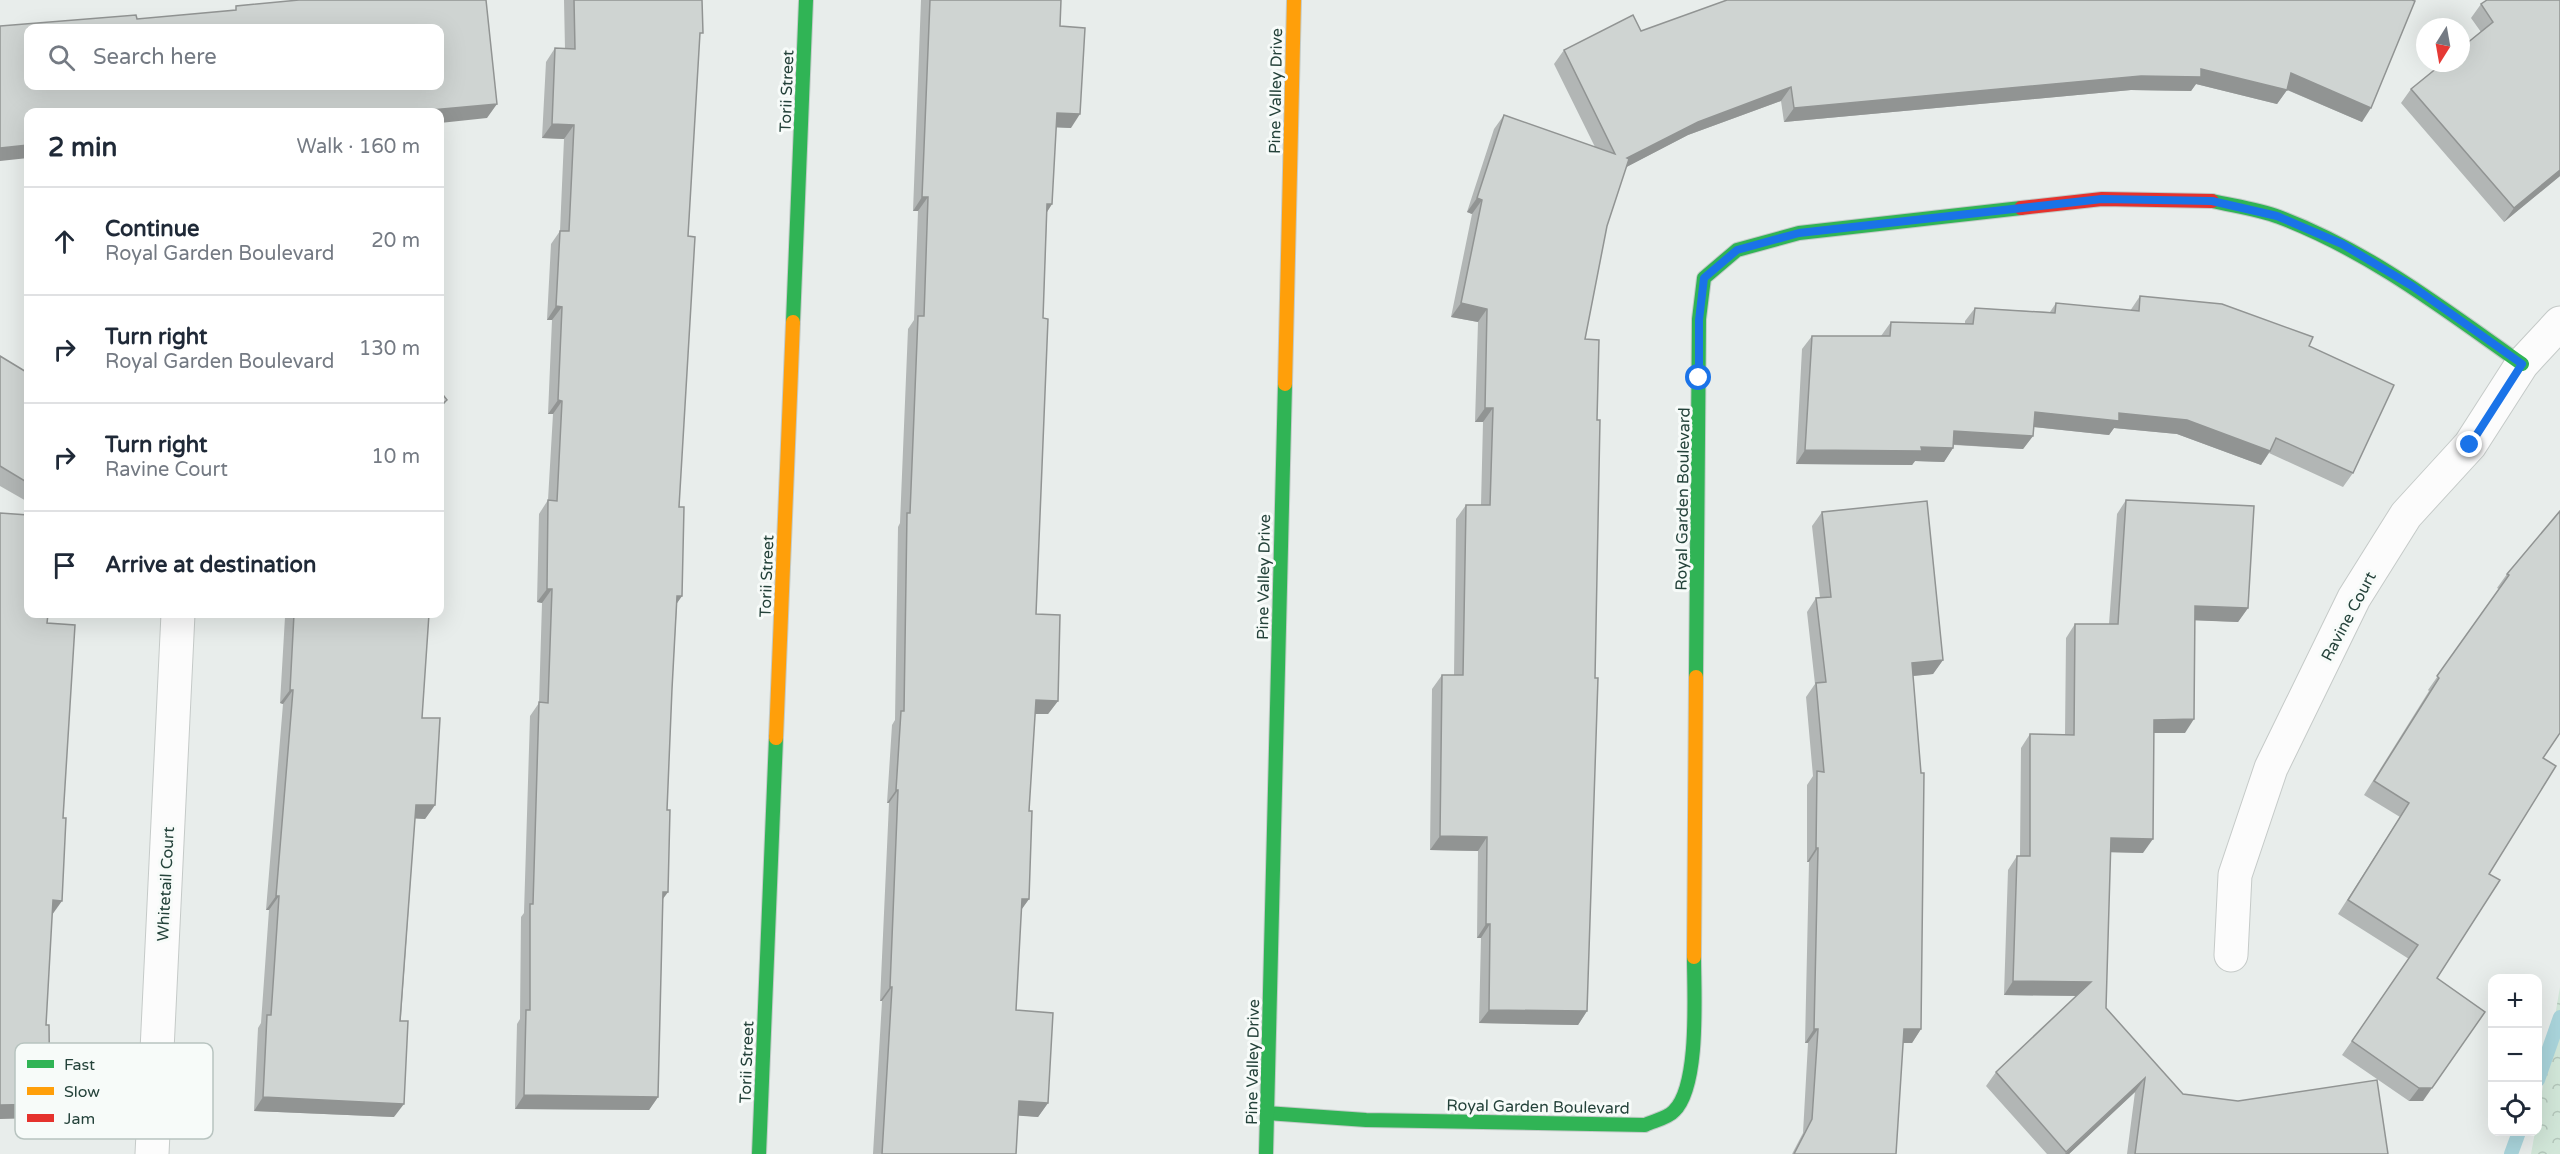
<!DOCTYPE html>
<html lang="en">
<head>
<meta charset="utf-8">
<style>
  :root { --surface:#fff; --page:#f2f2f3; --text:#1f2937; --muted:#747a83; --line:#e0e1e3 }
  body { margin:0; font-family:"Varela Round",sans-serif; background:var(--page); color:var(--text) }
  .controls { position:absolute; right:18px; bottom:18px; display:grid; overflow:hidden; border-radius:12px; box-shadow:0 6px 24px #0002 }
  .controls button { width:54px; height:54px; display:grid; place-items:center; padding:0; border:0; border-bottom:2px solid var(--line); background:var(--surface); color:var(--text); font:30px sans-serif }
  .compass { position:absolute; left:2416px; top:18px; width:54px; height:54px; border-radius:50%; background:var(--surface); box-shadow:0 6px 24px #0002; rotate:191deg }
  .stop { position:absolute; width:18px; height:18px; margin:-14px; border:4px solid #1a73e8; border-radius:50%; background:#fff }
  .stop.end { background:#1a73e8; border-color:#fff; box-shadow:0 2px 6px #0008 }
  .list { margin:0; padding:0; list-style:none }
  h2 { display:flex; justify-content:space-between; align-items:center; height:78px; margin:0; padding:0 24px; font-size:26px }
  h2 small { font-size:20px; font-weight:400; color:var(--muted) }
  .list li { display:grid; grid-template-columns:39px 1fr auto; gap:18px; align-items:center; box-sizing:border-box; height:108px; padding:0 24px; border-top:2px solid var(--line) }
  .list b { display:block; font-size:22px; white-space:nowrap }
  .list p { margin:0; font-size:20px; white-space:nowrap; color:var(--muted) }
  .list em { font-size:20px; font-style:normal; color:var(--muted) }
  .icon { flex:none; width:33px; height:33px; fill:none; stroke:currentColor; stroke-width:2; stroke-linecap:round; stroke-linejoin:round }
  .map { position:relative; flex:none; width:2560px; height:1154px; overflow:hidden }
  .search { position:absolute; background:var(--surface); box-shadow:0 6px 24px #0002; left:24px; top:24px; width:420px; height:66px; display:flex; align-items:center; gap:15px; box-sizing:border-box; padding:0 21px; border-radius:12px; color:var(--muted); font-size:22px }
  .panel { position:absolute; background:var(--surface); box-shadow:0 6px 24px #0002; left:24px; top:108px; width:420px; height:510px; border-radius:12px }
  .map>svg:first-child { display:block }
  .park { fill:url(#park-crowns) }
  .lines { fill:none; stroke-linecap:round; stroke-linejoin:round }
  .stream { stroke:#a9d4db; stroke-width:14 }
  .street-casing { stroke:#c5cac8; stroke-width:35 }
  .fast-casing { stroke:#c3cbc8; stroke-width:16 }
  .slow-casing { stroke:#c3cbc8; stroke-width:16 }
  .jam-casing { stroke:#c3cbc8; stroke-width:16 }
  .street { stroke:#fcfcfc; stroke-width:33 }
  .fast { stroke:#30b455; stroke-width:14 }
  .slow { stroke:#ff9f0a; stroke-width:14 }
  .jam { stroke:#e5322d; stroke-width:14 }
  .wall { fill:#b2b6b5 }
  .shaded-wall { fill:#919493 }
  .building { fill:#cfd4d2; stroke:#919493; stroke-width:1.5; fill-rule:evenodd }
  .route { stroke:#1a73e8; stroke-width:8 }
  .labels { text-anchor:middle; stroke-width:6; stroke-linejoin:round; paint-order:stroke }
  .street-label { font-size:16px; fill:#24423a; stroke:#f7fbf9 }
  .key { fill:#f7fbf9; stroke:#b8c4c0; stroke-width:1.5 }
  .key-label { font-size:16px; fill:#24423a }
</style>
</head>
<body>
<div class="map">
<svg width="2560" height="1154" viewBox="0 0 2560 1154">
  <defs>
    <pattern id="park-crowns" width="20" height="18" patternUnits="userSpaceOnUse" patternTransform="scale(1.5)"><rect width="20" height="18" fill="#d1e6d8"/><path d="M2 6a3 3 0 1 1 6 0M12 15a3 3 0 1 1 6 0" fill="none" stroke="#b3c6ba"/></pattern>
  </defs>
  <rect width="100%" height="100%" fill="#e8edeb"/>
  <!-- park -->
  <path class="park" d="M 2560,987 L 2560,1154 L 2531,1154 L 2535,1132 L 2538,1132 L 2538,1115 Z"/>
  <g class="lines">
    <!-- stream -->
    <g class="stream">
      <path d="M 2538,1080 L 2560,1017"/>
      <path d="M 2511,1154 L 2519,1132"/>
    </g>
    <!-- street casing -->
    <g class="street-casing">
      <g id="street">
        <path d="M 2231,955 L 2235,875 L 2271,768 L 2354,598 L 2406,515 L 2470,445 L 2522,364 L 2560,323"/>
        <path d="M 152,1154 L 178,614"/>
      </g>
    </g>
    <!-- fast casing -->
    <g class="fast-casing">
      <g id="fast">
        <path d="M 2212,201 C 2234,206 2258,209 2279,217 C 2369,251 2444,309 2522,364"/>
        <path d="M 793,322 L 806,0"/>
        <path d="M 1696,677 L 1699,319 L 1704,278 L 1737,250 L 1799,233 L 2021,208"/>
        <path d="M 1267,1113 L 1366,1120 L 1645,1125 C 1653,1121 1668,1118 1674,1111 C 1700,1086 1694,993 1694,957"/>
        <path d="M 759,1154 L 776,738"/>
        <path d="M 1266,1154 L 1285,384"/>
      </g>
    </g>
    <!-- slow casing -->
    <g class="slow-casing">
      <g id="slow">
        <path d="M 1285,384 L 1294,0"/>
        <path d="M 776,738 L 793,322"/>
        <path d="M 1694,957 L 1696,677"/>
      </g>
    </g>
    <!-- jam casing -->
    <g class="jam-casing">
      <path id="jam" d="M 2021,208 L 2102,199 L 2212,201"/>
    </g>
    <!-- street -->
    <use href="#street" class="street"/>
    <!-- fast -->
    <use href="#fast" class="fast"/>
    <!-- slow -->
    <use href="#slow" class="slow"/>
    <!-- jam -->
    <use href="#jam" class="jam"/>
  </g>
  <!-- wall -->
  <g class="wall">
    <path d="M 564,0 L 702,0 L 688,236 L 679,507 L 682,596 L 677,603 L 672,689 L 667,810 L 668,892 L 663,899 L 658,1097 L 649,1110 L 515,1109 L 517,1024 L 520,1019 L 521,917 L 524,913 L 530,716 L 539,703 L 542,603 L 537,602 L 539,514 L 548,500 L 553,414 L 548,414 L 552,320 L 547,320 L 551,244 L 560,231 L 564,139 L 542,138 L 546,62 L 555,48 L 565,49 Z"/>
    <path d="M 921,0 L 1061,0 L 1060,26 L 1071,128 L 1056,127 L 1052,204 L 1047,212 L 1043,318 L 1036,614 L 1058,701 L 1048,714 L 1035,714 L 1029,811 L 1029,899 L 1021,910 L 1016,1010 L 1048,1103 L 1038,1117 L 1018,1115 L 1016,1154 L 873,1154 L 882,1001 L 880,1001 L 889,803 L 887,803 L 892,725 L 895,720 L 898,527 L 900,523 L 908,329 L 914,320 L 918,211 L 913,211 Z"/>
    <path d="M 2412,0 L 2362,122 L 2287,90 L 2277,104 L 2196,84 L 2191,91 L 2131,90 L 1784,122 L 1781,101 L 1688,135 L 1626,167 L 1607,226 L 1585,339 L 1587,1011 L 1578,1025 L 1479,1023 L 1481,938 L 1477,938 L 1478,851 L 1430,850 L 1432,689 L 1442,675 L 1454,675 L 1456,519 L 1466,505 L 1481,505 L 1483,422 L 1475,422 L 1478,322 L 1451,317 L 1472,214 L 1467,212 L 1494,129 L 1504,115 L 1595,147 L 1554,64 L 1564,50 L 1641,31 Z"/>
    <path d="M 2560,0 L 2560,176 L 2504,222 L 2401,103 L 2411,89 L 2481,32 L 2471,18 L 2481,4 Z"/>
    <path d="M 2140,296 L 2309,346 L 2353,473 L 2343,487 L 2269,453 L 2261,465 L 2177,434 L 2114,428 L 2109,435 L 2033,427 L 2033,436 L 2023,449 L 1954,445 L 1953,448 L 1944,462 L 1915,461 L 1912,465 L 1796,464 L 1802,349 L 1812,336 L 1881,336 L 1891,322 L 1965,324 L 1965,321 L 1975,308 L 2050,312 L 2056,303 L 2130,311 Z"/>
    <path d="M 0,356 L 28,373 L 28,502 L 0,486 Z"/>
    <path d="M 2126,500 L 2248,608 L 2238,622 L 2195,620 L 2185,733 L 2154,733 L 2143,853 L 2110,852 L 2106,1008 L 2183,1094 L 2388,1154 L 2127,1154 L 2135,1092 L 2069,1154 L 2047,1154 L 1986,1086 L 1996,1072 L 2077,996 L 2004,995 L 2008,870 L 2017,856 L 2020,856 L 2021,748 L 2030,734 L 2065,735 L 2066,638 L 2075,624 L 2109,624 L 2117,514 Z"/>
    <path d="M 2560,511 L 2543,758 L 2489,874 L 2437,978 L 2423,1101 L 2409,1101 L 2342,1055 L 2409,959 L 2338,914 L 2400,817 L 2364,795 L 2429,691 L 2428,690 L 2499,589 L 2497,588 L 2507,574 Z"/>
    <path d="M 1822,512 L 1943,660 L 1933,674 L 1913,676 L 1921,1029 L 1912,1043 L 1903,1043 L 1896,1154 L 1792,1154 L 1803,1133 L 1808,1043 L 1805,1043 L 1809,862 L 1807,862 L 1807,785 L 1813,776 L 1806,697 L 1815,684 L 1807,612 L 1816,598 L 1820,598 L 1812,526 Z"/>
    <path d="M 288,614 L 429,614 L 422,718 L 435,805 L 425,819 L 415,818 L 394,1117 L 254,1111 L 258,1028 L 261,1023 L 269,910 L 266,910 L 283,704 L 280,703 L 285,617 Z"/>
  </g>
  <!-- shaded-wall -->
  <g class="shaded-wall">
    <path d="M 2201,69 L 2287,90 L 2277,104 L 2196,84 L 2191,91 L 2131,90 L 1784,122 L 1794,108 Z"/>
    <path d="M 2291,73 L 2371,108 L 2362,122 L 2281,87 Z"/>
    <path d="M 1791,87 L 1781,101 L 1688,135 L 1617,172 L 1627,158 L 1698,122 Z"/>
    <path d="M 497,104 L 487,118 L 440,123 L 440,112 L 409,112 Z"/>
    <path d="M 1057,113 L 1080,114 L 1071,128 L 1047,127 Z"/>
    <path d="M 552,124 L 574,125 L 564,139 L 542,138 Z"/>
    <path d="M 28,145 L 28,158 L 0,161 L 0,148 Z"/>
    <path d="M 2560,170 L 2560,176 L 2504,222 L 2514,208 Z"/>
    <path d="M 922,197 L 928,197 L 918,211 L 913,211 Z"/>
    <path d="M 1477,198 L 1482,200 L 1472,214 L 1467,212 Z"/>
    <path d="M 1047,204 L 1052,204 L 1043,218 Z"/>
    <path d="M 1461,303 L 1487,309 L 1478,322 L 1451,317 Z"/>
    <path d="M 556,306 L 562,307 L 552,320 L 547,320 Z"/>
    <path d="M 447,400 L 440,410 L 440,406 Z"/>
    <path d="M 558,400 L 562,401 L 553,414 L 548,414 Z"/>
    <path d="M 1485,408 L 1493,408 L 1483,422 L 1475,422 Z"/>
    <path d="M 2035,412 L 2119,413 L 2187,420 L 2270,451 L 2261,465 L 2177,434 L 2114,428 L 2109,435 L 2025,426 Z"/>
    <path d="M 1954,431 L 2033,436 L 2023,449 L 1945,444 Z"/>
    <path d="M 1921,447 L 1953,448 L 1944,462 L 1915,461 L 1912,465 L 1796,464 L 1805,450 Z"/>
    <path d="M 547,589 L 552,589 L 542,603 L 537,602 Z"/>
    <path d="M 677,596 L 682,596 L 672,610 Z"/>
    <path d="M 2195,606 L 2248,608 L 2238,622 L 2186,620 Z"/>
    <path d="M 1943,660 L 1933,674 L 1902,677 L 1912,663 Z"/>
    <path d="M 290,690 L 293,690 L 283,704 L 280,703 Z"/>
    <path d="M 1036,700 L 1058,701 L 1048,714 L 1026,714 Z"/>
    <path d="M 2194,719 L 2185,733 L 2144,733 L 2154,720 Z"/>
    <path d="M 896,790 L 898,790 L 889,803 L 887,803 Z"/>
    <path d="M 416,805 L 435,805 L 425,819 L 406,818 Z"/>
    <path d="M 1440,836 L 1487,837 L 1478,851 L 1430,850 Z"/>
    <path d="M 2111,838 L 2153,839 L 2143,853 L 2101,852 Z"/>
    <path d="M 1816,848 L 1818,848 L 1809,862 L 1807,862 Z"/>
    <path d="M 663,892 L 668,892 L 658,905 Z"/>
    <path d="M 276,896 L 279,896 L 269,910 L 266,910 Z"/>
    <path d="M 1022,899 L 1029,899 L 1019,913 Z"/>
    <path d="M 53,900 L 62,901 L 52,915 Z"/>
    <path d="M 1486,924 L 1490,924 L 1481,938 L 1477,938 Z"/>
    <path d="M 2013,981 L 2091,982 L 2082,996 L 2004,995 Z"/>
    <path d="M 890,987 L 892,987 L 882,1001 L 880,1001 Z"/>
    <path d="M 1489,1010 L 1587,1011 L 1578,1025 L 1479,1023 Z"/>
    <path d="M 1814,1029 L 1818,1029 L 1808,1043 L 1805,1043 Z"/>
    <path d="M 1904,1029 L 1921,1029 L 1912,1043 L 1894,1043 Z"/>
    <path d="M 2145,1078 L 2135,1092 L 2069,1154 L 2065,1154 Z"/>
    <path d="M 2419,1088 L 2432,1088 L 2423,1101 L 2409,1101 Z"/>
    <path d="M 524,1095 L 658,1097 L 649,1110 L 515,1109 Z"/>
    <path d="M 263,1097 L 404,1104 L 394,1117 L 254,1111 Z"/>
    <path d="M 1019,1101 L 1048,1103 L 1038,1117 L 1009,1115 Z"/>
    <path d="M 50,1104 L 40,1118 L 0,1119 L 0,1105 Z"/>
  </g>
  <!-- building -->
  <g class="building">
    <path d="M 299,0 L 486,0 L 497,104 L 409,112 L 28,112 L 28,145 L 0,148 L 0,26 L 136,15 L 137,19 L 236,10 L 236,6 ZM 28,28 L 440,28 L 440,86 L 28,86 Z"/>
    <path d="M 574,0 L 702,0 L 703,33 L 700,33 L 688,236 L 695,237 L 679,507 L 684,507 L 682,596 L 677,596 L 672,689 L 667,810 L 670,810 L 668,892 L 663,892 L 658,1097 L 524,1095 L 526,1010 L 530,1010 L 530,904 L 533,904 L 539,702 L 548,703 L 552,589 L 547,589 L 548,500 L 557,501 L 562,401 L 558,400 L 562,307 L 556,306 L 560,231 L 569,231 L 574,125 L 552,124 L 555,48 L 575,49 Z"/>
    <path d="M 930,0 L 1061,0 L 1060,26 L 1085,28 L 1080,114 L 1057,113 L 1052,204 L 1047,204 L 1043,318 L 1048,319 L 1036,614 L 1060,615 L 1058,701 L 1036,700 L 1029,811 L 1032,811 L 1029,899 L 1022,899 L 1016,1010 L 1053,1013 L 1048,1103 L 1019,1101 L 1016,1154 L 882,1154 L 892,987 L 890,987 L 898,790 L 896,790 L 901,711 L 904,711 L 907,513 L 910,513 L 918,316 L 924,316 L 928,197 L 922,197 Z"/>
    <path d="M 1727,0 L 2412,0 L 2415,1 L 2371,108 L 2291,73 L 2287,90 L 2201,69 L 2201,77 L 2141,76 L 1794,108 L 1791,87 L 1698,122 L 1627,158 L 1629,159 L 1607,226 L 1585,339 L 1599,340 L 1597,420 L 1600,420 L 1595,678 L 1598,678 L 1587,1011 L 1489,1010 L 1490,924 L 1486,924 L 1487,837 L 1440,836 L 1442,675 L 1463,675 L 1466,505 L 1490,505 L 1493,408 L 1485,408 L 1487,309 L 1461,303 L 1482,200 L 1477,198 L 1504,115 L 1615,154 L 1564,50 L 1633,15 L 1641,31 Z"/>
    <path d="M 2487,0 L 2560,0 L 2560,170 L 2514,208 L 2411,89 L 2443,63 L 2461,63 L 2461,48 L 2493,22 L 2481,4 Z"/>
    <path d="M 2140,296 L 2222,304 L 2313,337 L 2309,346 L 2394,385 L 2353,473 L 2276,438 L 2270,451 L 2187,420 L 2119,413 L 2119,421 L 2035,412 L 2033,436 L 1954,431 L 1953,448 L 1921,447 L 1922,451 L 1805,450 L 1812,336 L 1890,336 L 1891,322 L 1973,324 L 1975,308 L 2055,313 L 2056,303 L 2139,311 Z"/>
    <path d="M 0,356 L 28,373 L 28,483 L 0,466 Z"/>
    <path d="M 440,391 L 447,400 L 440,406 Z"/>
    <path d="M 2126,500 L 2254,506 L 2248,608 L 2195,606 L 2194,719 L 2154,720 L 2153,839 L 2111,838 L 2106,1008 L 2183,1094 L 2238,1101 L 2377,1080 L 2388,1154 L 2135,1154 L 2145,1078 L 2066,1152 L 1996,1072 L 2091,982 L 2013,981 L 2017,856 L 2030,856 L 2030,734 L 2074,735 L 2075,624 L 2118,624 Z"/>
    <path d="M 1927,501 L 1943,660 L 1912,663 L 1921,773 L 1924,773 L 1921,1029 L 1904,1029 L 1896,1154 L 1794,1154 L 1812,1119 L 1818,1029 L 1814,1029 L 1818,848 L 1816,848 L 1817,771 L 1824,772 L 1816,683 L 1826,682 L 1816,598 L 1831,597 L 1822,512 Z"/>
    <path d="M 2560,511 L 2560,733 L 2543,758 L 2556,766 L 2489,874 L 2500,880 L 2437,978 L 2485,1012 L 2432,1088 L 2419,1088 L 2352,1041 L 2418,945 L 2348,900 L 2409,803 L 2374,781 L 2439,678 L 2437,676 L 2509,575 L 2507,574 Z"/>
    <path d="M 0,513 L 28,515 L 28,614 L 48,614 L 47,623 L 75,625 L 63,818 L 66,818 L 62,901 L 53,900 L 46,1025 L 49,1025 L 50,1104 L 0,1105 Z"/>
    <path d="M 294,614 L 429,614 L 422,718 L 440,718 L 435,805 L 416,805 L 400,1021 L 408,1021 L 404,1104 L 263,1097 L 267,1015 L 271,1015 L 279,896 L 276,896 L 293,690 L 290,690 Z"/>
  </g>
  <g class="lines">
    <!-- route -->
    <path class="route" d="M 1699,378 L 1699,320 L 1704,278 L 1737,250 L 1799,233 L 2102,199 L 2212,201 L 2277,216 L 2342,244 L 2412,286 L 2522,364 L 2470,445"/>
  </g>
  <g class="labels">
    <!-- street labels -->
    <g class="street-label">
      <text transform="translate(786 91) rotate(-88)" y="6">Torii Street</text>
      <text transform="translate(1275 91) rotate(-89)" y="6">Pine Valley Drive</text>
      <text transform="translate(1682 499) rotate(-89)" y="6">Royal Garden Boulevard</text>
      <text transform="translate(766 576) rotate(-88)" y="6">Torii Street</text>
      <text transform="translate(1263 577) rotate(-89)" y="6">Pine Valley Drive</text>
      <text transform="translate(2348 616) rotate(-62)" y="6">Ravine Court</text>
      <text transform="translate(165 884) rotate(-87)" y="6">Whitetail Court</text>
      <text transform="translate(746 1062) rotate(-88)" y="6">Torii Street</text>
      <text transform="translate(1252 1062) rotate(-89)" y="6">Pine Valley Drive</text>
      <text transform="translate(1538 1106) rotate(1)" y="6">Royal Garden Boulevard</text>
    </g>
  </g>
  <!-- legend -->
  <rect x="15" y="1043" width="198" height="96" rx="9" class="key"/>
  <rect x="27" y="1060" width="27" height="8" fill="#30b455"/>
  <rect x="27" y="1087" width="27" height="8" fill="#ff9f0a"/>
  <rect x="27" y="1114" width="27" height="8" fill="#e5322d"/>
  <g class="key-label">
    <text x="64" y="1070">Fast</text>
    <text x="64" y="1097">Slow</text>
    <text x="64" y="1124">Jam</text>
  </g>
</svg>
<div class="controls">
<button>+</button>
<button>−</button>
<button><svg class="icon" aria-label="locate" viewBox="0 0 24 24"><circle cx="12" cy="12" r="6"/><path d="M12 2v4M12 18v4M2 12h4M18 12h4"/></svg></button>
</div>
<svg class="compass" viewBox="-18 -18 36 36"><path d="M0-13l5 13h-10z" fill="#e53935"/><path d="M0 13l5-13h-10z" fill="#747a83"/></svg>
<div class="stop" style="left:1699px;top:378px"></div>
<div class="stop end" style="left:2470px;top:445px"></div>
<div class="search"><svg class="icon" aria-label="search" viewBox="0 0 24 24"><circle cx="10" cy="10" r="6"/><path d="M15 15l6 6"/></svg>Search here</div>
<section class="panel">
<h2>2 min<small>Walk · 160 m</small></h2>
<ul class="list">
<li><svg class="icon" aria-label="ahead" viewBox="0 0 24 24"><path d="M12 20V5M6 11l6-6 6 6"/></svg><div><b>Continue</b><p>Royal Garden Boulevard</p></div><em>20 m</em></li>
<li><svg class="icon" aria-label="right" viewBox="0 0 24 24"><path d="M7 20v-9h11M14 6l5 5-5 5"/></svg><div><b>Turn right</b><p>Royal Garden Boulevard</p></div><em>130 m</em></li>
<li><svg class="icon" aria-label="right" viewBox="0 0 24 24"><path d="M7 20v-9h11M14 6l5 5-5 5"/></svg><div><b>Turn right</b><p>Ravine Court</p></div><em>10 m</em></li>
<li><svg class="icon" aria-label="arrive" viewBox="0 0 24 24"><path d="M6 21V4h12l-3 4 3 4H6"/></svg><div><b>Arrive at destination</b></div></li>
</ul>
</section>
</div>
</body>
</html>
